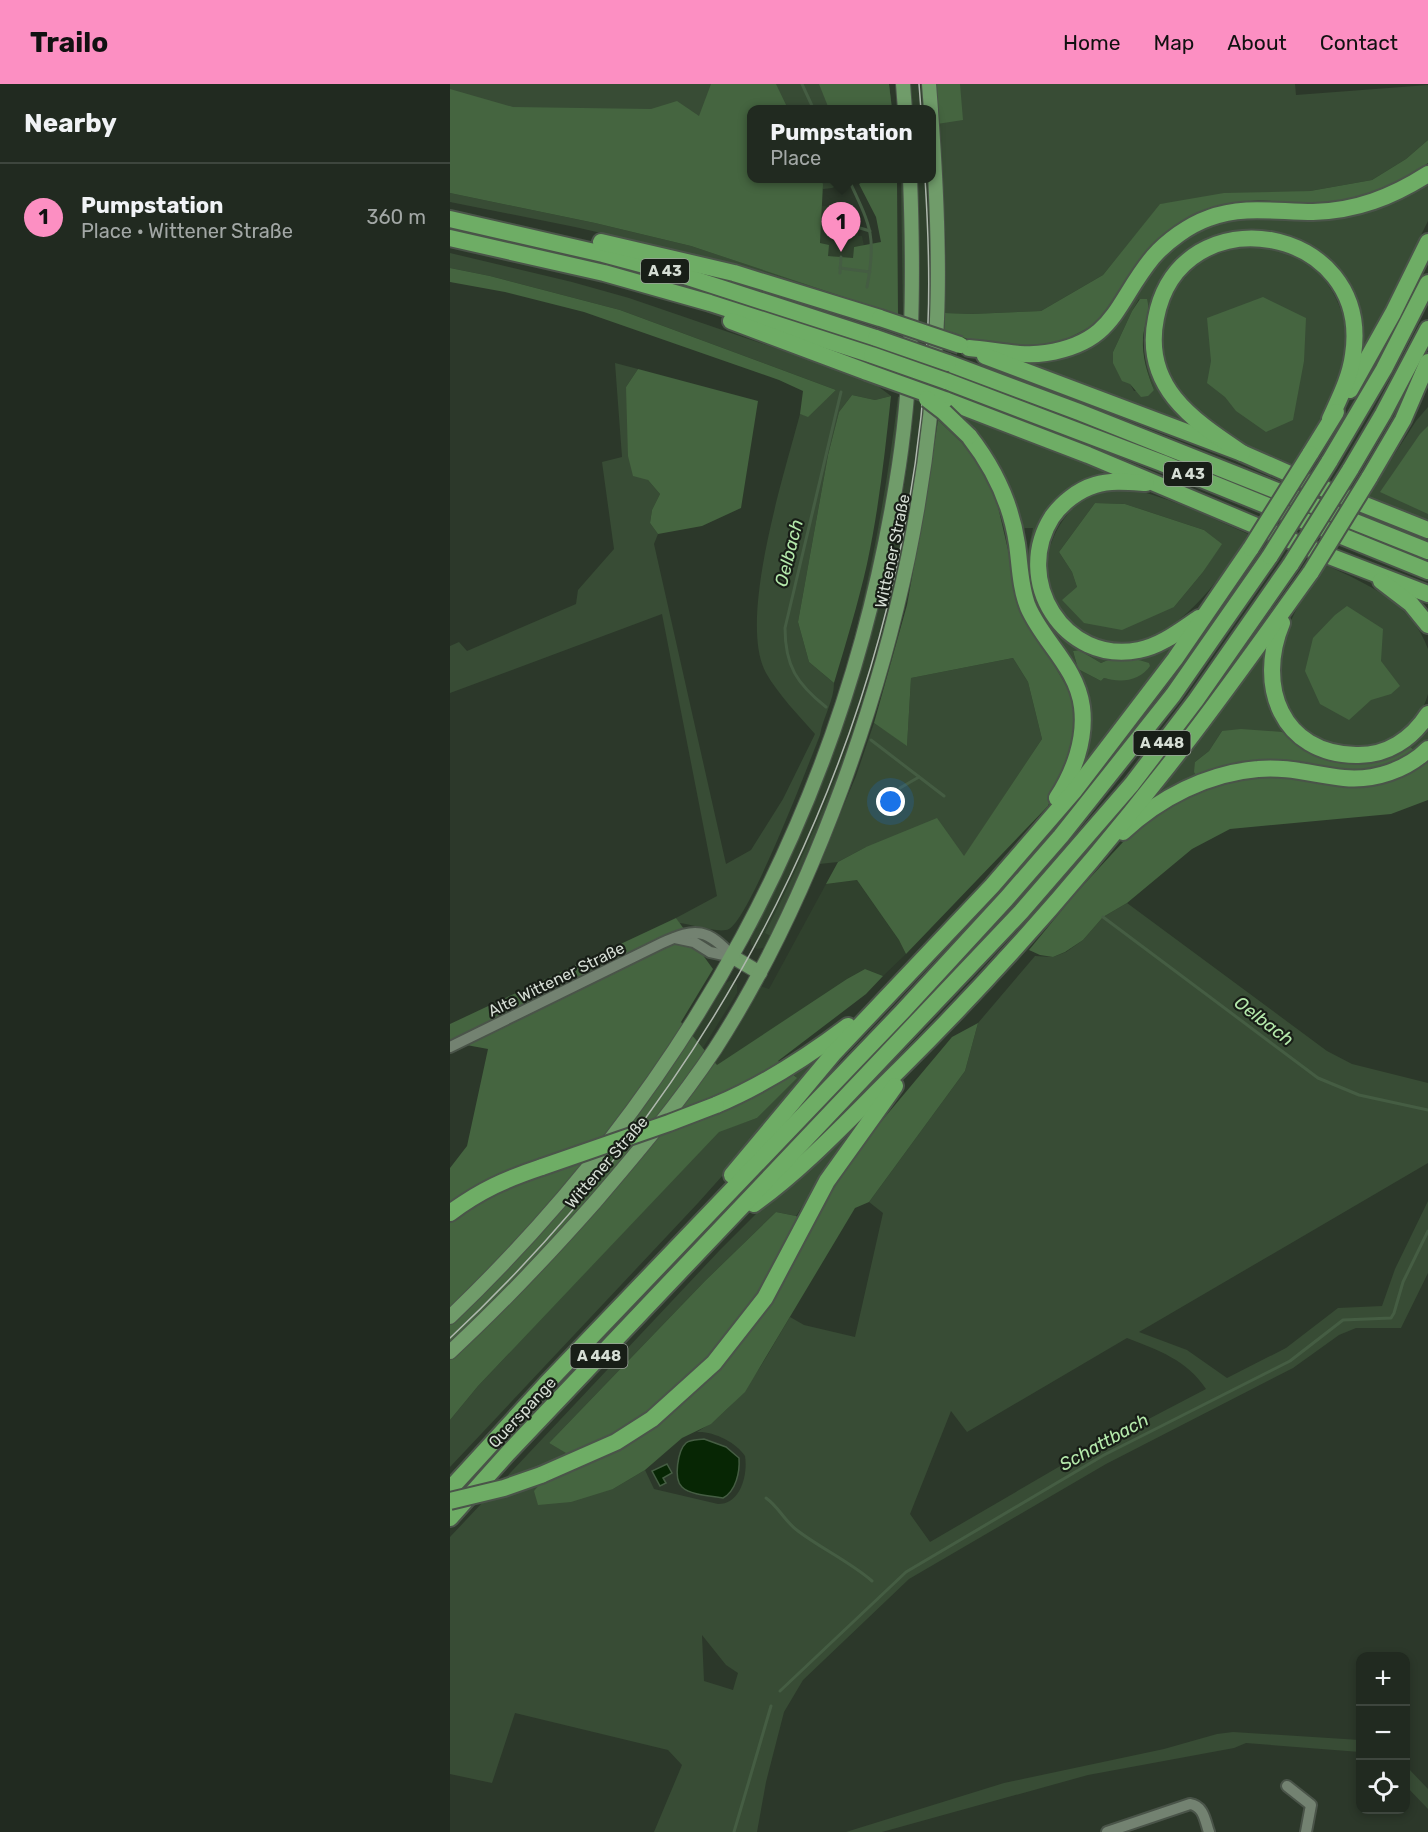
<!DOCTYPE html>
<html lang="en">
<head>
<meta charset="utf-8">
<style>
  :root { --surface:#212a20; --page:#293229; --text:#f1f3f6; --muted:#a2a7a5; --line:#3e463e; --accent:#fc8fc2 }
  body { margin:0; font-family:Rubik,sans-serif; background:var(--page); color:var(--text) }
  .controls { position:absolute; right:18px; bottom:18px; display:grid; overflow:hidden; border-radius:12px; box-shadow:0 3px 9px #0003 }
  .controls button { width:54px; height:54px; display:grid; place-items:center; padding:0; border:0; border-bottom:2px solid var(--line); background:var(--surface); color:var(--text); font:30px sans-serif }
  .you { position:absolute; left:441px; top:718px; width:21px; height:21px; margin:-15px; border:4px solid #fff; border-radius:50%; background:#1a73e8; box-shadow:0 0 0 9px #1a73e833 }
  .badge { display:grid; place-items:center; width:39px; height:39px; border-radius:50%; background:var(--accent); color:#111; font-size:20px; font-weight:700 }
  .pin { position:absolute; translate:-50% -50px; filter:drop-shadow(0 2px 3px #0008) }
  .pin::after { content:''; position:absolute; top:32px; width:21px; height:18px; background:inherit; clip-path:polygon(0 0,100% 0,50% 100%) }
  .popup { position:absolute; left:297px; top:21px; width:189px; height:78px; box-sizing:border-box; display:grid; place-content:center; border-radius:12px; background:var(--surface); filter:drop-shadow(0 2px 4px #0005); font-size:20px; white-space:nowrap; color:var(--muted) }
  .popup b { font-size:22px; color:var(--text) }
  .popup::after { content:''; position:absolute; left:50%; top:100%; margin-left:-12px; border:12px solid transparent; border-top-color:var(--surface) }
  .list { margin:0; padding:0; list-style:none }
  h2 { display:flex; justify-content:space-between; align-items:center; height:78px; margin:0; padding:0 24px; font-size:26px }
  h2 small { font-size:20px; font-weight:400; color:var(--muted) }
  .list li { display:grid; grid-template-columns:39px 1fr auto; gap:18px; align-items:center; box-sizing:border-box; height:108px; padding:0 24px; border-top:2px solid var(--line) }
  .list b { display:block; font-size:22px; white-space:nowrap }
  .list p { margin:0; font-size:20px; white-space:nowrap; color:var(--muted) }
  .list em { font-size:20px; font-style:normal; color:var(--muted) }
  .icon { flex:none; width:33px; height:33px; fill:none; stroke:currentColor; stroke-width:2; stroke-linecap:round; stroke-linejoin:round }
  .map { position:relative; flex:none; width:978px; height:1748px; overflow:hidden }
  header { display:flex; align-items:center; gap:36px; box-sizing:border-box; height:84px; padding:0 30px; background:var(--accent); color:#111 }
  header strong { font-size:28px }
  nav { display:flex; gap:33px; margin-inline-start:auto; font-size:21px }
  main { display:flex }
  aside { flex:1; background:var(--surface) }
  .map>svg:first-child { display:block }
  .built { fill:#30412d }
  .green { fill:#384c35; fill-rule:evenodd }
  .forest { fill:#456540 }
  .water { fill:#072604; stroke:#455d43; stroke-width:1.5 }
  .lines { fill:none; stroke-linecap:round; stroke-linejoin:round }
  .stream { stroke:#455d43; stroke-width:3 }
  .minor-casing { stroke:#4a5449; stroke-width:14 }
  .major-casing { stroke:#4a5449; stroke-width:16 }
  .highway-casing { stroke:#4a5449; stroke-width:20 }
  .minor { stroke:#738271; stroke-width:10 }
  .major { stroke:#709c6a; stroke-width:14 }
  .highway { stroke:#6ead65; stroke-width:16 }
  .tram { stroke:#afb8ae; stroke-width:1.5 }
  .highway-bridge-casing { stroke:#4a5449; stroke-width:20; stroke-linecap:butt }
  .highway-bridge { stroke:#6ead65; stroke-width:16 }
  .labels { text-anchor:middle; stroke-width:4.5; stroke-linejoin:round; paint-order:stroke }
  .shield { fill:#181e17; stroke:#9da49c; stroke-width:1.5 }
  .shield-label { font-size:15px; font-weight:bold; fill:#d6ded5 }
  .street-label { font-size:16px; fill:#d6ded5; stroke:#181e17 }
  .water-label { font-size:18px; font-style:italic; fill:#b4e9ab; stroke:#181e17 }
</style>
</head>
<body>
<header>
<strong>Trailo</strong>
<nav><a>Home</a><a>Map</a><a>About</a><a>Contact</a></nav>
</header>
<main>
<aside>
<h2>Nearby<small></small></h2>
<ul class="list">
<li><span class="badge">1</span><div><b>Pumpstation</b><p>Place · Wittener Straße</p></div><em>360 m</em></li>
</ul>
</aside>
<div class="map">
<svg width="978" height="1748" viewBox="0 0 978 1748">
  <rect width="100%" height="100%" fill="#2c382a"/>
  <!-- built -->
  <g class="built">
    <path d="M 459,0 L 473,0 L 475,25 L 461,25 Z"/>
    <path d="M 466,95 L 479,95 L 482,155 L 482,242 L 475,327 L 460,439 L 434,552 L 391,688 L 318,863 L 307,865 L 301,861 L 301,851 L 332,789 L 378,684 L 401,616 L 434,498 L 454,392 Z"/>
    <path d="M 372,122 L 402,124 L 405,129 L 409,141 L 408,152 L 412,152 L 414,162 L 404,163 L 403,175 L 378,172 L 370,159 Z"/>
    <path d="M 407,796 L 449,856 L 456,870 L 433,892 L 415,885 L 397,895 L 267,982 L 264,978 L 310,902 L 319,905 L 376,800 Z"/>
    <path d="M 282,896 L 287,901 L 287,909 L 246,975 L 200,1013 L 273,900 Z"/>
  </g>
  <!-- green -->
  <g class="green">
    <path d="M 0,0 L 439,0 L 442,25 L 301,26 L 0,77 Z"/>
    <path d="M 510,0 L 845,0 L 846,11 L 978,1 L 978,56 L 956,75 L 922,96 L 860,107 L 711,120 L 653,191 L 591,227 L 522,230 L 495,229 L 496,159 L 487,40 Z"/>
    <path d="M 370,95 L 401,95 L 382,104 L 373,105 Z"/>
    <path d="M 451,95 L 454,95 L 456,159 L 455,233 L 453,233 Z"/>
    <path d="M 978,98 L 978,137 L 910,273 L 897,204 L 813,149 L 739,173 L 699,247 L 740,341 L 575,278 L 626,268 L 710,171 L 762,138 L 829,130 ZM 689,215 L 700,224 C 691,258 692,274 704,306 L 684,307 L 663,268 L 682,227 Z"/>
    <path d="M 0,109 L 145,139 L 241,162 L 429,224 L 428,226 L 230,167 L 125,143 L 0,118 Z"/>
    <path d="M 795,163 C 828,163 859,172 878,201 C 921,263 876,328 842,382 C 804,364 753,343 728,306 C 699,265 713,202 755,176 C 768,169 781,166 795,163 Z"/>
    <path d="M 0,169 L 122,198 L 179,214 L 421,297 L 441,312 L 425,316 L 402,311 L 389,328 L 378,371 L 348,538 L 359,578 L 384,599 C 384,617 373,633 370,651 C 358,682 300,833 279,845 C 269,850 242,840 229,839 L 226,834 L 267,812 L 212,530 L 0,609 L 0,562 L 9,558 L 17,567 L 126,520 L 128,506 L 164,465 L 152,378 L 172,373 L 165,279 L 188,285 L 176,303 L 198,396 L 210,410 L 202,426 L 200,439 L 208,450 L 204,460 L 276,780 L 301,766 L 333,715 L 365,650 C 349,632 328,610 316,589 C 287,536 335,388 350,330 L 358,332 L 386,306 L 170,226 L 40,192 L 0,184 Z"/>
    <path d="M 448,313 L 450,313 L 443,381 L 417,516 L 397,581 C 421,493 437,404 448,313 Z"/>
    <path d="M 462,319 L 464,320 C 447,504 392,681 307,844 L 305,843 C 373,716 420,578 446,436 C 454,397 458,358 462,319 Z"/>
    <path d="M 978,323 L 978,436 L 917,413 L 966,337 Z"/>
    <path d="M 499,325 L 668,391 L 618,411 L 583,491 L 640,567 L 730,554 L 630,687 L 638,643 L 582,521 L 572,468 L 578,467 L 583,444 L 575,444 L 570,448 ZM 629,566 L 651,579 C 659,576 665,572 674,576 L 682,574 L 687,577 L 658,595 L 654,594 L 651,597 L 628,585 L 623,567 Z"/>
    <path d="M 474,326 C 472,348 470,371 467,394 C 448,517 413,638 367,753 C 353,787 337,820 323,853 L 315,849 C 364,754 404,656 433,554 C 453,479 464,402 474,326 Z"/>
    <path d="M 677,404 C 719,413 759,433 798,450 C 770,498 714,577 649,555 C 631,549 617,537 607,521 C 583,483 605,427 645,409 C 655,405 667,405 677,404 ZM 645,419 L 675,420 L 754,446 L 771,460 L 753,488 L 724,523 L 627,503 L 622,488 L 609,468 Z"/>
    <path d="M 876,481 C 917,500 962,519 978,565 C 978,579 978,597 978,610 C 969,647 923,672 887,662 C 844,650 820,603 832,561 C 840,531 858,505 876,481 Z"/>
    <path d="M 817,564 L 844,653 L 772,647 L 759,667 L 745,678 L 747,693 L 701,718 Z"/>
    <path d="M 563,574 L 578,598 L 592,655 L 514,773 L 416,763 L 388,778 L 369,780 L 406,692 L 424,639 L 457,661 L 461,594 Z"/>
    <path d="M 978,639 L 978,657 L 966,668 L 957,660 Z"/>
    <path d="M 677,819 L 877,967 L 902,980 L 978,999 L 978,1079 L 689,1248 L 737,1266 L 777,1294 L 836,1264 L 888,1224 L 932,1222 L 945,1185 L 978,1117 L 978,1189 L 951,1244 L 906,1244 L 889,1251 L 843,1284 L 656,1380 L 459,1495 L 353,1596 L 334,1628 L 316,1698 L 307,1748 L 204,1748 L 232,1681 L 218,1666 L 65,1629 L 42,1699 L 0,1690 L 0,1453 L 269,1167 L 309,1127 L 393,1051 L 397,1055 L 346,1132 L 326,1128 L 255,1197 L 99,1359 L 117,1369 L 163,1405 L 195,1386 L 204,1405 L 268,1420 C 291,1420 298,1390 295,1372 C 286,1358 263,1347 247,1348 C 294,1320 313,1277 340,1233 L 354,1241 L 405,1253 L 433,1129 L 419,1118 L 515,987 L 528,939 L 585,872 L 603,873 L 616,868 L 633,856 L 653,833 ZM 677,1254 C 708,1266 737,1276 756,1305 L 624,1374 L 480,1458 L 460,1430 L 501,1327 L 517,1348 ZM 252,1551 L 276,1581 L 288,1589 L 283,1606 L 254,1597 Z"/>
    <path d="M 359,979 L 363,983 L 290,1072 L 248,1119 L 0,1383 L 0,1336 L 28,1302 L 269,1047 L 307,1034 L 346,993 L 343,990 Z"/>
    <path d="M 783,1648 L 910,1656 L 910,1668 L 796,1659 L 784,1664 L 638,1691 L 432,1748 L 396,1748 L 554,1699 L 714,1665 L 767,1650 Z"/>
    <path d="M 956,1682 L 978,1705 L 978,1725 L 956,1702 Z"/>
  </g>
  <!-- forest -->
  <g class="forest">
    <path d="M 261,0 L 326,0 L 338,25 L 301,26 L 301,94 L 370,95 L 373,100 L 370,159 L 379,161 L 378,172 L 403,174 L 404,163 L 431,158 L 426,133 L 409,100 L 417,95 L 447,95 L 448,231 L 241,162 L 145,139 L 0,109 L 0,5 L 63,23 L 201,25 L 227,17 L 249,32 Z"/>
    <path d="M 369,0 L 439,0 L 442,25 L 379,25 Z"/>
    <path d="M 483,0 L 510,0 L 513,36 L 487,40 Z"/>
    <path d="M 978,56 L 978,79 L 974,82 L 939,103 L 899,117 L 858,120 L 808,116 L 768,122 L 746,130 L 728,140 L 711,154 L 662,223 L 646,240 L 609,259 L 591,264 L 527,258 L 494,247 L 495,229 L 522,230 L 591,227 L 653,191 L 710,120 L 774,109 L 860,107 L 922,96 L 956,75 Z"/>
    <path d="M 0,184 L 40,192 L 170,226 L 386,306 L 358,333 L 350,330 L 353,307 L 329,296 L 134,228 L 55,208 L 0,198 Z"/>
    <path d="M 813,213 L 856,234 L 854,277 L 843,336 L 816,348 L 786,327 L 775,313 L 757,299 L 761,277 L 757,234 Z"/>
    <path d="M 690,215 L 697,215 C 701,229 694,240 693,254 C 692,273 697,288 704,306 L 698,312 L 691,313 L 680,300 L 672,297 L 663,279 L 663,268 L 682,227 Z"/>
    <path d="M 188,285 L 308,317 L 291,424 L 252,442 L 208,450 L 200,439 L 202,426 L 210,410 L 198,396 L 183,392 L 178,372 L 176,303 Z"/>
    <path d="M 402,311 L 425,316 L 441,312 C 435,368 429,424 417,480 C 408,520 396,559 384,599 L 359,578 L 348,538 L 378,371 L 389,328 Z"/>
    <path d="M 488,336 L 512,359 L 532,385 L 546,414 L 572,526 L 621,610 L 625,639 L 623,658 L 618,678 L 598,722 L 456,870 L 449,856 L 407,796 L 376,800 L 388,778 L 416,763 L 487,734 L 514,772 L 592,655 L 578,598 L 563,574 L 461,594 L 457,662 L 424,639 L 457,521 L 476,415 Z"/>
    <path d="M 978,342 L 978,430 L 930,408 L 970,350 Z"/>
    <path d="M 645,419 L 675,420 L 754,446 L 772,460 L 753,488 L 724,523 L 672,546 L 634,539 L 612,516 L 627,503 L 622,488 L 609,468 Z"/>
    <path d="M 897,522 L 933,545 L 931,577 L 950,602 L 941,610 L 921,616 L 899,636 L 870,620 L 855,587 L 863,554 L 885,531 Z"/>
    <path d="M 629,566 L 651,579 C 659,576 665,572 674,576 L 682,574 L 699,579 L 700,582 C 690,597 671,599 654,594 L 651,597 L 628,585 L 623,567 Z"/>
    <path d="M 791,645 L 832,648 L 882,673 L 957,660 L 966,668 L 951,678 L 920,688 L 747,693 L 744,688 L 745,678 L 759,667 L 772,647 Z"/>
    <path d="M 978,675 L 978,716 L 941,730 L 780,745 L 742,765 L 677,819 L 653,833 L 633,856 L 615,868 L 603,873 L 590,871 L 579,866 L 626,809 L 673,758 L 710,728 L 733,714 L 774,697 L 813,692 L 853,693 L 882,699 L 916,703 L 959,690 Z"/>
    <path d="M 226,834 L 263,885 L 231,938 L 267,981 L 397,895 L 415,885 L 433,892 L 416,910 L 328,977 L 347,994 L 307,1034 L 269,1048 L 28,1302 L 0,1336 L 0,1084 L 17,1062 L 38,965 L 0,958 L 0,940 Z"/>
    <path d="M 528,939 L 515,987 L 419,1118 L 405,1124 L 295,1308 L 261,1340 L 232,1354 L 195,1386 L 163,1405 L 121,1418 L 88,1421 L 84,1407 L 116,1369 L 99,1359 L 255,1197 L 326,1128 L 346,1132 L 362,1142 L 403,1071 L 502,953 Z"/>
  </g>
  <!-- water -->
  <g class="water">
    <path d="M 254,1355 L 276,1363 L 289,1374 C 290,1388 286,1407 273,1414 C 261,1412 240,1411 232,1403 C 223,1395 228,1366 236,1359 C 241,1355 249,1356 254,1355 Z"/>
    <path d="M 217,1380 L 222,1389 L 213,1394 L 216,1399 L 210,1402 L 202,1387 Z"/>
  </g>
  <g class="lines">
    <!-- stream -->
    <g class="stream">
      <path d="M 352,0 L 364,26"/>
      <path d="M 398,94 C 420,141 427,151 417,203"/>
      <path d="M 410,144 L 420,147"/>
      <path d="M 390,184 L 420,188"/>
      <path d="M 390,189 L 391,173"/>
      <path d="M 376,623 C 347,600 335,582 335,544 L 391,308"/>
      <path d="M 421,656 L 494,712"/>
      <path d="M 450,704 L 469,693"/>
      <path d="M 653,833 L 868,994 L 909,1011 L 978,1026"/>
      <path d="M 316,1414 C 329,1423 335,1438 348,1447 C 372,1465 400,1478 422,1497"/>
      <path d="M 330,1607 L 456,1488 L 654,1371 L 840,1277 L 893,1236 L 941,1234 L 944,1229 L 953,1198 L 978,1147"/>
      <path d="M 284,1748 L 321,1622"/>
    </g>
    <!-- minor casing -->
    <g class="minor-casing">
      <g id="minor">
        <path d="M 225,854 L 244,858 L 260,868 L 283,873"/>
        <path d="M 0,963 L 212,859 C 246,843 258,845 283,873"/>
        <path d="M 837,1702 L 861,1721 L 856,1748"/>
        <path d="M 657,1748 L 740,1720 C 754,1722 755,1737 759,1748"/>
      </g>
    </g>
    <!-- major casing -->
    <g class="major-casing">
      <g id="major">
        <path d="M 453,0 L 455,26"/>
        <path d="M 479,0 L 481,26"/>
        <path d="M 283,873 L 310,889"/>
        <path d="M 0,1233 C 238,1005 393,725 446,400 C 463,299 464,196 460,94"/>
        <path d="M 0,1268 C 51,1221 99,1170 145,1118 C 187,1069 229,1019 265,965 C 318,883 358,795 392,703 C 448,550 481,398 487,235 C 490,166 486,96 481,27"/>
      </g>
    </g>
    <!-- highway casing -->
    <g class="highway-casing">
      <g id="highway">
        <path d="M 0,135 L 153,170 L 228,190 L 426,254"/>
        <path d="M 0,154 L 154,189 L 260,219 L 422,271"/>
        <path d="M 151,158 L 284,189 L 430,234"/>
        <path d="M 281,237 L 417,288"/>
        <path d="M 519,264 C 544,266 571,273 596,269 C 666,258 665,219 703,173 C 717,157 739,141 759,134 C 793,121 827,128 863,128 C 906,127 942,113 978,90"/>
        <path d="M 535,272 L 792,369 L 867,402 L 978,446"/>
        <path d="M 498,279 L 629,328 L 978,467"/>
        <path d="M 496,297 L 712,379 L 978,487"/>
        <path d="M 900,306 L 943,229 L 978,158"/>
        <path d="M 495,316 L 638,371 L 861,465 L 978,510"/>
        <path d="M 519,352 C 544,384 561,419 567,460 C 570,481 570,503 578,523 C 593,558 627,583 632,623 C 636,655 624,688 607,714"/>
        <path d="M 792,369 C 743,336 692,303 706,234 C 730,108 923,140 903,271 C 900,294 889,315 880,335"/>
        <path d="M 860,370 L 886,328"/>
        <path d="M 879,378 L 934,285 L 978,199"/>
        <path d="M 900,386 L 933,330 L 978,245"/>
        <path d="M 919,394 L 953,336 L 978,278"/>
        <path d="M 696,399 C 680,398 661,396 645,401 C 628,406 612,419 602,433 C 562,496 614,581 689,566 C 711,562 731,546 749,534"/>
        <path d="M 931,497 L 961,520 L 978,541"/>
        <path d="M 832,539 C 806,601 831,670 906,671 C 937,672 962,655 978,630"/>
        <path d="M 673,748 C 709,714 758,689 808,685 C 837,682 865,691 894,694 C 924,697 957,686 978,665"/>
        <path d="M 266,1021 C 314,1001 357,973 398,942"/>
        <path d="M 282,1091 L 383,970 L 542,802 L 625,706 L 725,575 L 801,464"/>
        <path d="M 304,1120 C 357,1082 403,1031 450,985 C 546,890 635,788 718,682 C 768,619 814,553 861,488"/>
        <path d="M 0,1129 C 31,1106 56,1095 92,1083"/>
        <path d="M 91,1391 L 166,1358 L 202,1335 L 264,1279 L 315,1214 L 377,1097 L 445,1002"/>
        <path d="M 0,1405 L 98,1298 L 452,928 L 556,815 L 611,752 L 723,611 L 820,472"/>
        <path d="M 0,1434 L 58,1369 L 571,828 L 682,700 L 746,616 L 841,480"/>
      </g>
    </g>
    <!-- minor -->
    <use href="#minor" class="minor"/>
    <!-- major -->
    <use href="#major" class="major"/>
    <!-- highway -->
    <use href="#highway" class="highway"/>
    <!-- tram -->
    <g class="tram">
      <path d="M 469,0 L 471,26"/>
      <path d="M 0,1254 C 285,987 462,629 478,238 C 480,190 478,142 475,94"/>
    </g>
    <!-- highway-bridge casing -->
    <g class="highway-bridge-casing">
      <g id="highway-bridge">
        <path d="M 430,234 L 510,261"/>
        <path d="M 426,254 L 498,279"/>
        <path d="M 422,271 L 496,297"/>
        <path d="M 417,288 L 495,316"/>
        <path d="M 477,315 L 494,328 L 519,352"/>
        <path d="M 801,464 L 860,370"/>
        <path d="M 820,472 L 879,378"/>
        <path d="M 841,480 L 900,386"/>
        <path d="M 861,488 L 919,394"/>
        <path d="M 92,1083 L 219,1039 L 266,1021"/>
        <path d="M 0,1417 L 54,1404 L 91,1391"/>
      </g>
    </g>
    <!-- highway-bridge -->
    <use href="#highway-bridge" class="highway-bridge"/>
  </g>
  <g class="labels">
    <!-- shield labels -->
    <g class="shield">
      <rect x="191" y="175" width="48" height="24" rx="4.5"/>
      <rect x="714" y="378" width="48" height="24" rx="4.5"/>
      <rect x="683.5" y="647" width="57" height="24" rx="4.5"/>
      <rect x="120.5" y="1260" width="57" height="24" rx="4.5"/>
    </g>
    <g class="shield-label">
      <text x="215" y="192">A 43</text>
      <text x="738" y="395">A 43</text>
      <text x="712" y="664">A 448</text>
      <text x="149" y="1277">A 448</text>
    </g>
    <!-- street labels -->
    <g class="street-label">
      <text transform="translate(442 467) rotate(-78)" y="6">Wittener Straße</text>
      <text transform="translate(106 895) rotate(-26)" y="6">Alte Wittener Straße</text>
      <text transform="translate(156 1078) rotate(-49)" y="6">Wittener Straße</text>
      <text transform="translate(72 1328) rotate(-47)" y="6">Querspange</text>
    </g>
    <!-- water labels -->
    <g class="water-label">
      <text transform="translate(339 469) rotate(-76)" y="6">Oelbach</text>
      <text transform="translate(814 937) rotate(37)" y="6">Oelbach</text>
      <text transform="translate(654 1358) rotate(-29)" y="6">Schattbach</text>
    </g>
  </g>
</svg>
<div class="controls">
<button>+</button>
<button>−</button>
<button><svg class="icon" aria-label="locate" viewBox="0 0 24 24"><circle cx="12" cy="12" r="6"/><path d="M12 2v4M12 18v4M2 12h4M18 12h4"/></svg></button>
</div>
<div class="you"></div>
<div class="pin badge" style="left:391px;top:168px">1</div>
<div class="popup"><b>Pumpstation</b>Place</div>
</div>
</main>
</body>
</html>
